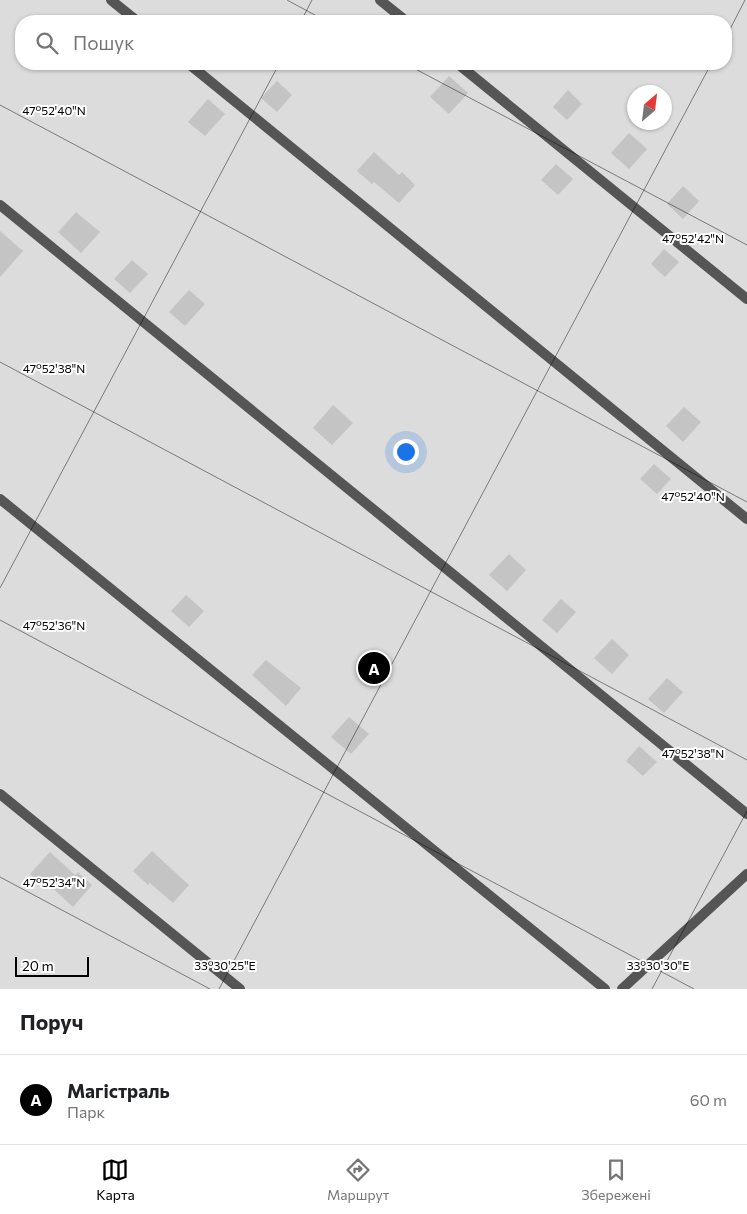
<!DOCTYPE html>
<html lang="uk">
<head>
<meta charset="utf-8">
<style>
  :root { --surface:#fff; --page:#f6f6f6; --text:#202124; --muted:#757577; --line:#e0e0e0; --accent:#000 }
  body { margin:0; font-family:Commissioner,sans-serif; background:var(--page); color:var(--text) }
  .compass { position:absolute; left:627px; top:85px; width:45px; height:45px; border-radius:50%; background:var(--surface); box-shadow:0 1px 4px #0004; rotate:28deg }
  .scale { position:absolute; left:15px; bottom:12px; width:74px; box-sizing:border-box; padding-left:5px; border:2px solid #000; border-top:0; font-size:14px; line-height:18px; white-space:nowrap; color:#000; -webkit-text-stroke:4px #fff; paint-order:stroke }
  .you { position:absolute; left:405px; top:451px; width:18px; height:18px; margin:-12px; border:4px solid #fff; border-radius:50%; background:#1a73e8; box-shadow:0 0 0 8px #1a73e833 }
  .badge { display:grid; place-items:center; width:32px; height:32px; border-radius:50%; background:var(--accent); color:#fff; font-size:16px; font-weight:700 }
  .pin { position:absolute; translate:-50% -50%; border:2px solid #fff; box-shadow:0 1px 5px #0006 }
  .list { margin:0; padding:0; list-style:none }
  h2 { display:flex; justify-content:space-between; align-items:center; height:65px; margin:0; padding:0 20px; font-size:21px }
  h2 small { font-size:16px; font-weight:400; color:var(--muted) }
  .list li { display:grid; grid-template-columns:32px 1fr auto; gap:15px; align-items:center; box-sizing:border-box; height:90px; padding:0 20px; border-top:1px solid var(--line) }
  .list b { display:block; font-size:19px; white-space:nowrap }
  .list p { margin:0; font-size:16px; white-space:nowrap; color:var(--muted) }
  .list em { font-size:16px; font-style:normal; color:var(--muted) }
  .icon { flex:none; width:28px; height:28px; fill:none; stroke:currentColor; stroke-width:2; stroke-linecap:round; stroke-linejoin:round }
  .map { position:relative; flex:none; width:747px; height:989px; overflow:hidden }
  .search { position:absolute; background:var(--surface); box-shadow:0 1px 4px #0004; left:15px; right:15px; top:15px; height:55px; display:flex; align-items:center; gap:12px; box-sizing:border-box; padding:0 18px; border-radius:20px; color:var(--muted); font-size:19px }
  .sheet { height:155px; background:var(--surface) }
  nav { display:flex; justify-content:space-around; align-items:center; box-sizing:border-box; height:70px; border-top:1px solid var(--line); background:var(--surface); font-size:14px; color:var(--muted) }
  nav a { display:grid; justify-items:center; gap:2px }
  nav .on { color:var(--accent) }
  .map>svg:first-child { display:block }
  .green { fill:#dcdcdc; fill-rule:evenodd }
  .building { fill:#c4c4c4 }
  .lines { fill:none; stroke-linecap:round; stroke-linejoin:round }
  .service { stroke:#555; stroke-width:10 }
  .ticks { fill:none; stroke:#000; stroke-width:1; stroke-opacity:0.45 }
  .ticks-label { font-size:12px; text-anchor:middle; fill:#000; stroke:#fff; stroke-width:4; stroke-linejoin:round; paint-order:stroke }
</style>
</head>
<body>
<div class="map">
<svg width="747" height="989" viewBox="0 0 747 989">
  <rect width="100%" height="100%" fill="#fff"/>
  <!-- green -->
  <path class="green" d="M 0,0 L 747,0 L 747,989 L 0,989 ZM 21,21 L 726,21 L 726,64 L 21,64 ZM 634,92 L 664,92 L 664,122 L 634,122 Z"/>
  <!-- building -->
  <g class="building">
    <path d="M 449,76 L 468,93 L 449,114 L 430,97 Z"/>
    <path d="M 277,81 L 292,95 L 277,112 L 261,98 Z"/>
    <path d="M 568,90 L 582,104 L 567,120 L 553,107 Z"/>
    <path d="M 208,99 L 225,114 L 205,136 L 188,122 Z"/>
    <path d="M 629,133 L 647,149 L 629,169 L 611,153 Z"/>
    <path d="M 374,152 L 399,175 L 402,172 L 415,185 L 399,203 L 374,182 L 372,184 L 357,171 Z"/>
    <path d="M 556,164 L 573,179 L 558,195 L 541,180 Z"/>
    <path d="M 683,186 L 699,201 L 683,219 L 667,204 Z"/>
    <path d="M 76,212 L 100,232 L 81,253 L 58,232 Z"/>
    <path d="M 0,231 L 23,251 L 0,277 Z"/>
    <path d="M 664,249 L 679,262 L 665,277 L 651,264 Z"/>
    <path d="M 132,260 L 148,274 L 130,293 L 114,279 Z"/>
    <path d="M 189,290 L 205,304 L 185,326 L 169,312 Z"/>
    <path d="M 333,405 L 353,423 L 332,445 L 313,428 Z"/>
    <path d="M 684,407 L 701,422 L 683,442 L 666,426 Z"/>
    <path d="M 654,464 L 671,479 L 657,494 L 640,479 Z"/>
    <path d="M 509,554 L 526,570 L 507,591 L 489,575 Z"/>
    <path d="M 186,595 L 204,611 L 189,627 L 171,611 Z"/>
    <path d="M 561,599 L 576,612 L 557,633 L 542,620 Z"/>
    <path d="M 612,639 L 629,655 L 612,674 L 594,658 Z"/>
    <path d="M 266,660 L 301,688 L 286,706 L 252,675 Z"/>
    <path d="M 667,678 L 683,692 L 664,713 L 648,699 Z"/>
    <path d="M 349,717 L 369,734 L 351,754 L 331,737 Z"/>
    <path d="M 639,746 L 657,762 L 643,776 L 626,761 Z"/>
    <path d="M 152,851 L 189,885 L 173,903 L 150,883 L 148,885 L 133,871 Z"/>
    <path d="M 50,852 L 75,875 L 78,872 L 92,885 L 73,907 L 48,884 L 45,887 L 30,874 Z"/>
  </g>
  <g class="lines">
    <!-- service -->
    <g class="service">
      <path d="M 111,0 L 137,21"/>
      <path d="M 380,0 L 406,21"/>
      <path d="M 189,64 L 747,519"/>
      <path d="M 458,64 L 747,299"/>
      <path d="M 0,205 L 747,814"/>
      <path d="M 0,499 L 605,989"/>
      <path d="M 0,794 L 240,989"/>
      <path d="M 622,989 L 747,874"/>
    </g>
  </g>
  <!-- ticks -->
  <path class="ticks" d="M 287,0 L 326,21M 301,21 L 312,0M 726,37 L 745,0M 406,64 L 747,245M 0,105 L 747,502M 0,362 L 747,760M 0,588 L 279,64M 0,620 L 694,989M 0,877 L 210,989M 219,989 L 711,64M 652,989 L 747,811"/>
  <g class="ticks-label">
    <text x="54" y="115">47°52'40"N</text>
    <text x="693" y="243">47°52'42"N</text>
    <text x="54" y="373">47°52'38"N</text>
    <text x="693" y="501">47°52'40"N</text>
    <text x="54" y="630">47°52'36"N</text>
    <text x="693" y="758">47°52'38"N</text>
    <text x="54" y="887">47°52'34"N</text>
    <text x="225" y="970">33°30'25"E</text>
    <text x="658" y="970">33°30'30"E</text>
  </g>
</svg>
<svg class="compass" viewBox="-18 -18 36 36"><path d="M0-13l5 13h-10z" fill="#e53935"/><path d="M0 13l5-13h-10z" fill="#757577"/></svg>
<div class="scale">20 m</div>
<div class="you"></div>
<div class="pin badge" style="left:374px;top:668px">A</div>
<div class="search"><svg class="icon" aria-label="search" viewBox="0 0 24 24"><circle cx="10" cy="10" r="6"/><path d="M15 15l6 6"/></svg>Пошук</div>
</div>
<section class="sheet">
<h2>Поруч<small></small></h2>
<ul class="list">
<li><span class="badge">A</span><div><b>Магістраль</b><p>Парк</p></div><em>60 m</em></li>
</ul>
</section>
<nav>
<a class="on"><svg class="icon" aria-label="map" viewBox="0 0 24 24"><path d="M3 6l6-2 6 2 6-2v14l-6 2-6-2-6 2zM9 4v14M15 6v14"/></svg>Карта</a>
<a><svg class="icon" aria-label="directions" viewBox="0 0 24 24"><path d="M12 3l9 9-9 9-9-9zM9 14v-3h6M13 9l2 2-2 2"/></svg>Маршрут</a>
<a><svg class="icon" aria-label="saved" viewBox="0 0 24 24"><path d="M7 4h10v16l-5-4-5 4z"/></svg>Збережені</a>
</nav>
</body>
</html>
